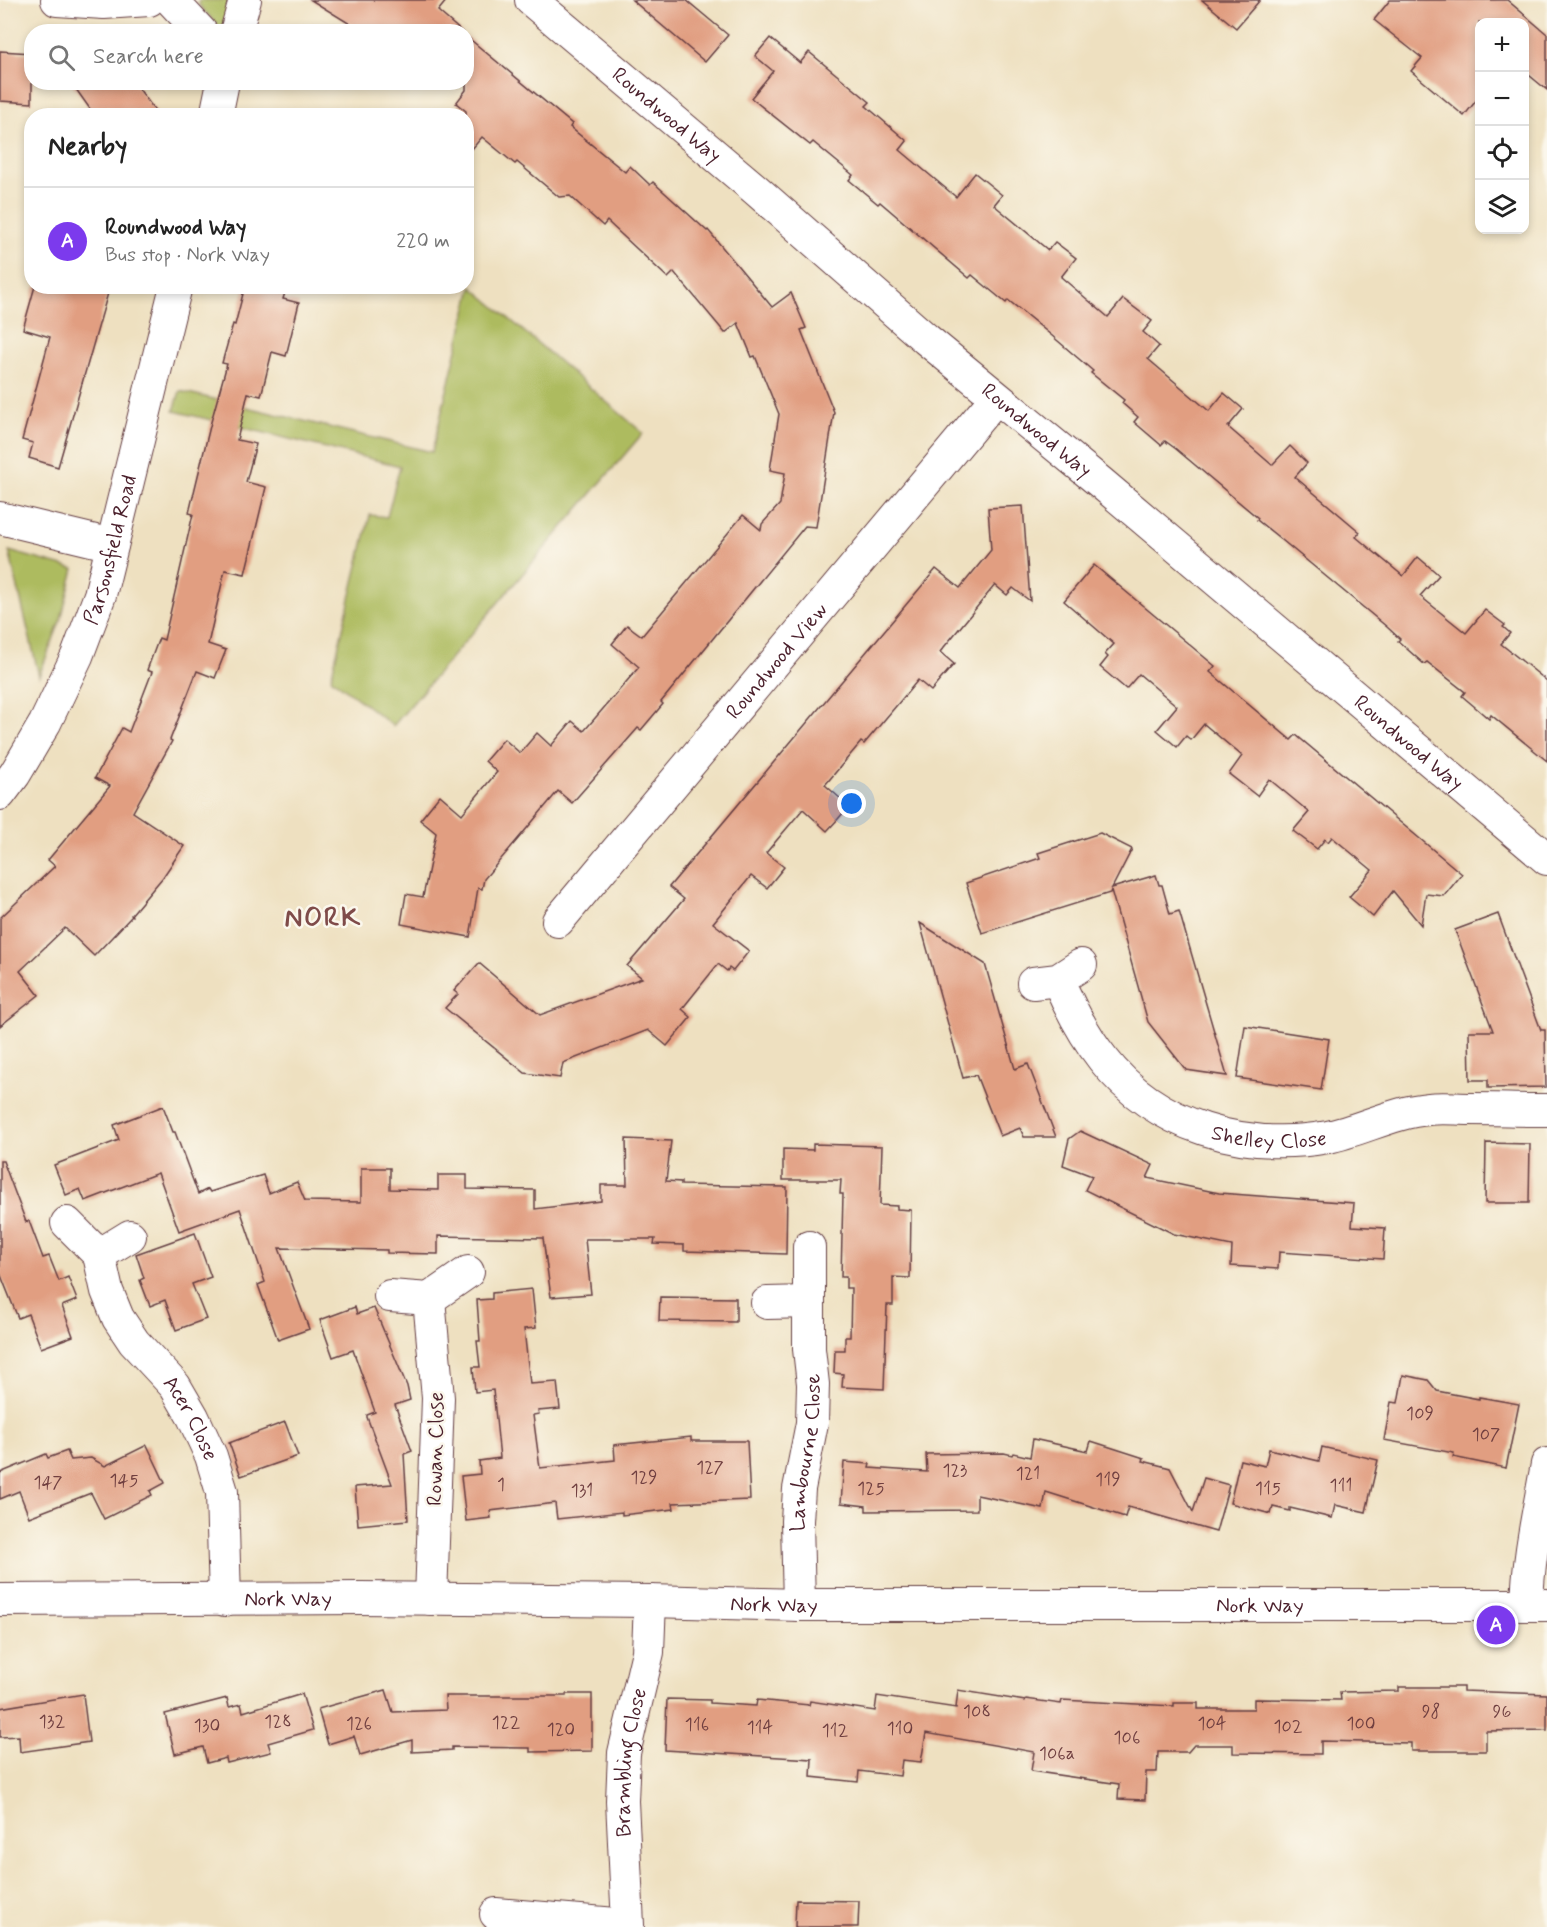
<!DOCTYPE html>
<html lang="en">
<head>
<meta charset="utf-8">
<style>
  :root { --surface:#fff; --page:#f2f2f2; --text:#222; --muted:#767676; --line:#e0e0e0; --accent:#7c3aed }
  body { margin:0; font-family:Mynerve,sans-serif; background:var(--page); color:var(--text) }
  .controls { position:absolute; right:18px; top:18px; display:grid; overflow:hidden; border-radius:12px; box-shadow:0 3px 9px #0003 }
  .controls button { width:54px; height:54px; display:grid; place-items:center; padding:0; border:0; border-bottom:2px solid var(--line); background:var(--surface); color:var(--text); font:30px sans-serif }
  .you { position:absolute; left:852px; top:804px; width:21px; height:21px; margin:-15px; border:4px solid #fff; border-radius:50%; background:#1a73e8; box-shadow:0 0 0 9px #1a73e833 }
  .badge { display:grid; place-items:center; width:39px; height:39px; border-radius:50%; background:var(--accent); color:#fff; font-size:20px; font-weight:700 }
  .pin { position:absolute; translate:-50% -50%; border:3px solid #fff; box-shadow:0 2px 6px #0006 }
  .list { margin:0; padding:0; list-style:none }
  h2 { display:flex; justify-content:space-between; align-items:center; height:78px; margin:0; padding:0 24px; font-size:26px }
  h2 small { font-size:20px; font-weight:400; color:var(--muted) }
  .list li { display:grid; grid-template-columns:39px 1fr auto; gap:18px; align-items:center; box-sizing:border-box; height:108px; padding:0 24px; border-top:2px solid var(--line) }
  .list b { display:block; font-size:22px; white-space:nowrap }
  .list p { margin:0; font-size:20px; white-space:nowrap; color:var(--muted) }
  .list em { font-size:20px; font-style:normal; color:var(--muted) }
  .icon { flex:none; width:33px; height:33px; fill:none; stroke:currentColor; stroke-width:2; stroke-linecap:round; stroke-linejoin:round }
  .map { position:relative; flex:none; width:1547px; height:1927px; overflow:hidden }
  .search { position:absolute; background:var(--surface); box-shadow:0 3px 9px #0003; left:24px; top:24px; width:450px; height:66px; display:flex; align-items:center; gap:15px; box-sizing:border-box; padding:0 21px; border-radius:24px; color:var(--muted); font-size:22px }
  .panel { position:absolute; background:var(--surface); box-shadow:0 3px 9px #0003; left:24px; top:108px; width:450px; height:186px; border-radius:24px }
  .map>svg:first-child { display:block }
  .green { fill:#adbb5e; stroke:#7c6d44; stroke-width:1.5 }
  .building { fill:#e19e81 }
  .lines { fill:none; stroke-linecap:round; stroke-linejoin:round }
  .minor-casing { stroke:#633c41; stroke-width:34 }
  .minor { stroke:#fff; stroke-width:32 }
  .labels { text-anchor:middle; stroke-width:5; stroke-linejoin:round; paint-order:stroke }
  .number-label { font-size:18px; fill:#703f40 }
  .street-label { font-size:21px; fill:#4a1f2b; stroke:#fbf7ec }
  .district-label { font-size:27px; font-weight:bold; letter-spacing:1.5px; fill:#7f4b49; stroke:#fbf7ec }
</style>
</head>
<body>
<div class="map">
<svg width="1547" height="1927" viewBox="0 0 1547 1927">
  <rect width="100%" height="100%" fill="#fbf7ec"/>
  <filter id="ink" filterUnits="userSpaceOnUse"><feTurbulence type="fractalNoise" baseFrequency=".0167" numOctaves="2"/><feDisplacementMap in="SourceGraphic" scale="12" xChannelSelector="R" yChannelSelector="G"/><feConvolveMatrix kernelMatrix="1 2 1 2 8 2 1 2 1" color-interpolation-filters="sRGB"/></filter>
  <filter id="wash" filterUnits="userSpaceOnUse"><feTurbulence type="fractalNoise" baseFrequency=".008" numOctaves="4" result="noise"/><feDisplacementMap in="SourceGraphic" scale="24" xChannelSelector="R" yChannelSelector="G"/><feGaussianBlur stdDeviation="1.35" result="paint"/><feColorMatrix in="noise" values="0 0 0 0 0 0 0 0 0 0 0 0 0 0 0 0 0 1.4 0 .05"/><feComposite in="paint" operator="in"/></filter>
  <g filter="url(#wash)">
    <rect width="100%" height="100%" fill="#eee0c0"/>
    <!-- green -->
    <g class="green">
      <path d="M 199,0 L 230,0 L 223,26 L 218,26 L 199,5 Z"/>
      <path d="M 472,287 L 643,433 L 393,726 L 331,678 L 370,515 L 387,517 L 400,466 L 174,411 L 180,391 L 432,452 Z"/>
      <path d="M 9,551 L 74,569 L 61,619 L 39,676 Z"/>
    </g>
    <g id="blocks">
      <!-- building -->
      <g class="building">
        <path d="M 311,0 L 447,0 L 438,11 L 462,32 L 363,32 Z"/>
        <path d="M 632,0 L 686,0 L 728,35 L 705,62 Z"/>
        <path d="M 1202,0 L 1260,0 L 1236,28 Z"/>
        <path d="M 1390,0 L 1507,0 L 1547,34 L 1547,90 L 1524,71 L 1524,22 L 1479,22 L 1479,97 L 1464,116 L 1411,71 L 1422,58 L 1374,20 Z"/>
        <path d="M 466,36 L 572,124 L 570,127 L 625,172 L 630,166 L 650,185 L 653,182 L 707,231 L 708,230 L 772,307 L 791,293 L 806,328 L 801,330 L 834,412 L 816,527 L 805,526 L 661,702 L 663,704 L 641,730 L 638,728 L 572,803 L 558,791 L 523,833 L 484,879 L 482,889 L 478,888 L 470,937 L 401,924 L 406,894 L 423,897 L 436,833 L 420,820 L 440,795 L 462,814 L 497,772 L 485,761 L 504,739 L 520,753 L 537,733 L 551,746 L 572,721 L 584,731 L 639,667 L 612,644 L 627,625 L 642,636 L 743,515 L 761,530 L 762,524 L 780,504 L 785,473 L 770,470 L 779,414 L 755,356 L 752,357 L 738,323 L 725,333 L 674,272 L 668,278 L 607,221 L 603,226 L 570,196 L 559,197 L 517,162 L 515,164 L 482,137 L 466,156 L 466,111 L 456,103 L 466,90 Z"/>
        <path d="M 770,38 L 800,63 L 809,52 L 870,102 L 866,106 L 907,141 L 900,150 L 956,197 L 975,173 L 1002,195 L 994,205 L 1048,250 L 1055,242 L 1076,258 L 1061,277 L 1108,317 L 1123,299 L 1152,321 L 1143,332 L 1159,346 L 1148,359 L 1209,411 L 1224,393 L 1243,409 L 1228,427 L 1272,465 L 1290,446 L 1307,463 L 1295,477 L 1360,532 L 1356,537 L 1403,576 L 1418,557 L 1439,575 L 1420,596 L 1466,633 L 1485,610 L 1505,625 L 1503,627 L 1510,633 L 1501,644 L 1547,681 L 1547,761 L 1491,715 L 1489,719 L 1475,707 L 1462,696 L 1465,692 L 1427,662 L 1424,664 L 1398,641 L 1400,639 L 1387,627 L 1282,540 L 1257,520 L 1258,518 L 1176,449 L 1165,441 L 1161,445 L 1134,422 L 1138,417 L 1122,403 L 1124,400 L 1091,373 L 1093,371 L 1051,335 L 1008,300 L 1006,303 L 972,275 L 969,278 L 880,202 L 878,204 L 849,180 L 853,175 L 813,142 L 810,145 L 751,98 L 773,71 L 755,56 Z"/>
        <path d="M 0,51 L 32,53 L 32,103 L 0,101 Z"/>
        <path d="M 71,82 L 134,82 L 159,116 L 95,116 Z"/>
        <path d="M 35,286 L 110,286 L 58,467 L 29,458 L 33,443 L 22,440 L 50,337 L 23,329 Z"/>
        <path d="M 245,286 L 287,286 L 283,299 L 299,303 L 286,356 L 272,352 L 261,396 L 248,393 L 237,440 L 256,444 L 246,482 L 266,487 L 245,574 L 225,570 L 208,644 L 226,650 L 215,678 L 197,671 L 170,740 L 172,741 L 133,812 L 184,846 L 163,877 L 131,915 L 132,916 L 94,956 L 65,928 L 20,971 L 39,995 L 0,1026 L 0,918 L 55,866 L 48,860 L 110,786 L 95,778 L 122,728 L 129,732 L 152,672 L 147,670 L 159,638 L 164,640 L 193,514 L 189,513 L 211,422 L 227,364 L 222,363 L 233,324 L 235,325 Z"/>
        <path d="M 1023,506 L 1030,601 L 1013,588 L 1007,595 L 995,585 L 940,652 L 954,664 L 941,679 L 931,691 L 918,680 L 864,744 L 861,742 L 825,785 L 849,806 L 838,819 L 827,831 L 803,809 L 766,853 L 784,867 L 767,888 L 751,876 L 713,923 L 749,951 L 733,971 L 729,968 L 727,971 L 718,964 L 682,1009 L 691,1017 L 667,1046 L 648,1030 L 563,1063 L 560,1078 L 525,1073 L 445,1008 L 458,994 L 454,991 L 479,963 L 540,1015 L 642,978 L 627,966 L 684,899 L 669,887 L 936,569 L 960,588 L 991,550 L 988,508 Z"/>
        <path d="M 1094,565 L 1215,666 L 1210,672 L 1291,740 L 1296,735 L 1462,874 L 1444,896 L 1426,894 L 1421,925 L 1393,891 L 1373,917 L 1349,897 L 1372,870 L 1332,837 L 1328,842 L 1325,839 L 1317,849 L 1293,831 L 1309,812 L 1269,779 L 1257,796 L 1229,774 L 1242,756 L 1204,724 L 1191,740 L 1186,736 L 1177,747 L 1157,730 L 1177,706 L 1139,674 L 1126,689 L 1100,667 L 1108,657 L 1105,654 L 1114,644 L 1064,601 Z"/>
        <path d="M 1100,833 L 1132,849 L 1112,888 L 1156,875 L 1159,885 L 1162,885 L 1170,914 L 1179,911 L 1227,1076 L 1186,1070 L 1148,1022 L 1111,890 L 1110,893 L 982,933 L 966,883 L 1040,858 L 1038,853 Z"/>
        <path d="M 1498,914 L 1541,1030 L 1545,1030 L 1546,1087 L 1488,1088 L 1488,1080 L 1470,1080 L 1469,1031 L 1493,1031 L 1455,930 Z"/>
        <path d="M 920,923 L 985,964 L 1015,1069 L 1028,1064 L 1056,1137 L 1024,1137 L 1020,1128 L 1000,1136 L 976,1075 L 963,1078 Z"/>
        <path d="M 1245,1026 L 1329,1039 L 1321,1090 L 1237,1078 Z"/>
        <path d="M 163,1106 L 173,1132 L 175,1132 L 198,1194 L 208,1189 L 210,1192 L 263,1175 L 269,1193 L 297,1182 L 305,1201 L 361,1202 L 361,1168 L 390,1168 L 390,1189 L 438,1190 L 438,1175 L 467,1175 L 467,1189 L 535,1190 L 535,1209 L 601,1201 L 601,1185 L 627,1185 L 626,1139 L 671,1141 L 666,1181 L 681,1182 L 681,1185 L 787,1187 L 786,1254 L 684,1251 L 684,1245 L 654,1244 L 655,1239 L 585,1239 L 591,1294 L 551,1297 L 543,1238 L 438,1236 L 438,1254 L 387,1253 L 387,1250 L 279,1248 L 309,1329 L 278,1340 L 258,1285 L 265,1282 L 240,1209 L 179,1231 L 158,1173 L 85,1201 L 80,1189 L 66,1195 L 54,1165 L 119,1140 L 114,1125 Z"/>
        <path d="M 1080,1131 L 1153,1165 L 1147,1178 L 1219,1193 L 1354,1203 L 1352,1226 L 1385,1228 L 1383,1259 L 1279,1252 L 1278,1269 L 1231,1266 L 1232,1246 L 1174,1234 L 1085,1190 L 1092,1176 L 1063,1165 L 1069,1139 Z"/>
        <path d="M 1486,1143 L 1530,1144 L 1529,1203 L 1485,1203 Z"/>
        <path d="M 813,1144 L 882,1146 L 880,1205 L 897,1206 L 897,1209 L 911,1210 L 910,1278 L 893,1277 L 893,1305 L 887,1305 L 884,1389 L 842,1387 L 843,1374 L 834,1373 L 835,1350 L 845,1350 L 845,1337 L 850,1337 L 851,1288 L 846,1288 L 846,1277 L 841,1277 L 843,1194 L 840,1194 L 841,1180 L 783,1180 L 783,1149 L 813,1150 Z"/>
        <path d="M 0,1161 L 3,1161 L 26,1222 L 29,1221 L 43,1258 L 49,1256 L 59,1281 L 68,1277 L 77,1300 L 62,1306 L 73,1336 L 41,1348 L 28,1314 L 18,1318 L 0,1273 Z"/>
        <path d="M 195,1233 L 211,1277 L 192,1284 L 206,1319 L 176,1330 L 165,1300 L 150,1306 L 140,1280 L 144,1278 L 136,1254 Z"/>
        <path d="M 532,1289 L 536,1328 L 524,1329 L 530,1384 L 557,1382 L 560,1409 L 538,1411 L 539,1414 L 533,1415 L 540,1468 L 615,1460 L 614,1445 L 691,1437 L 691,1441 L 747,1441 L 750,1500 L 673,1503 L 674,1509 L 622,1515 L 622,1512 L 557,1519 L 555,1503 L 490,1511 L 491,1518 L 466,1521 L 461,1476 L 480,1474 L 479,1461 L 500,1458 L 493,1390 L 475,1392 L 473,1367 L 480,1367 L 477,1341 L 480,1341 L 477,1300 L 492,1299 L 492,1293 Z"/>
        <path d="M 660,1297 L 736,1298 L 736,1322 L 659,1321 Z"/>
        <path d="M 355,1307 L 357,1314 L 374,1308 L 407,1386 L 410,1400 L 395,1405 L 412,1451 L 404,1454 L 408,1520 L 358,1525 L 355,1487 L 392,1484 L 367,1417 L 367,1415 L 375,1412 L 353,1350 L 333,1357 L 320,1320 Z"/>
        <path d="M 1403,1375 L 1428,1380 L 1437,1391 L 1479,1399 L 1479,1397 L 1519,1404 L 1506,1468 L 1453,1457 L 1454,1453 L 1384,1440 L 1391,1402 L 1398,1403 Z"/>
        <path d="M 285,1422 L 298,1456 L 241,1476 L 229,1443 Z"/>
        <path d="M 1033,1439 L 1088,1451 L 1091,1441 L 1144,1458 L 1143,1461 L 1170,1468 L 1193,1512 L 1204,1478 L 1229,1485 L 1216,1532 L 1128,1507 L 1125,1517 L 1046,1492 L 1043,1509 L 977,1495 L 977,1510 L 866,1511 L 866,1506 L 841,1503 L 844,1462 L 870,1464 L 869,1468 L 927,1472 L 926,1454 L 1004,1453 L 1012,1455 L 1013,1453 L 1030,1457 Z"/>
        <path d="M 147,1445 L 165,1483 L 150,1491 L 152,1495 L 104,1519 L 91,1493 L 29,1517 L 19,1491 L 0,1499 L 0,1473 L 46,1454 L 48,1458 L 67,1451 L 71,1460 L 91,1458 L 105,1466 Z"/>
        <path d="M 1322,1447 L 1378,1460 L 1366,1512 L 1335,1505 L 1332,1518 L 1290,1508 L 1290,1511 L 1273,1507 L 1271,1514 L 1230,1503 L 1240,1460 L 1265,1466 L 1269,1449 L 1319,1461 Z"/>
        <path d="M 1399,1687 L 1463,1687 L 1463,1691 L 1547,1694 L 1547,1730 L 1486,1731 L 1486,1751 L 1411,1751 L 1411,1743 L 1321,1741 L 1321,1754 L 1233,1753 L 1233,1745 L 1194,1745 L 1188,1752 L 1158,1752 L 1157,1772 L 1146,1772 L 1145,1800 L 1118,1799 L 1119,1784 L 1031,1771 L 1034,1752 L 926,1733 L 921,1762 L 902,1760 L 900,1776 L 859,1771 L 858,1782 L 811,1777 L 812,1759 L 665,1750 L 667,1699 L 710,1700 L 710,1703 L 756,1706 L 757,1700 L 809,1705 L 810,1701 L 875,1711 L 877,1696 L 956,1708 L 958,1690 L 1025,1701 L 1026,1699 L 1061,1704 L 1062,1700 L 1174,1706 L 1174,1703 L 1198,1703 L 1198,1709 L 1254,1709 L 1254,1699 L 1341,1700 L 1340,1692 L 1399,1691 Z"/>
        <path d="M 386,1690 L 393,1712 L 446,1710 L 445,1696 L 566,1696 L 566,1694 L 592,1694 L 592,1751 L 530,1752 L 530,1748 L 452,1747 L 452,1750 L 412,1752 L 412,1740 L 360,1755 L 354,1736 L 328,1744 L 318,1709 Z"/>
        <path d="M 83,1694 L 89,1742 L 20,1752 L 19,1736 L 0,1737 L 0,1708 Z"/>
        <path d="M 302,1694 L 313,1730 L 268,1743 L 271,1752 L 227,1763 L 226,1758 L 207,1763 L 203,1747 L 175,1754 L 165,1714 L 227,1698 L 229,1707 L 241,1704 L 243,1712 Z"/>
        <path d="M 796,1900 L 859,1901 L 858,1927 L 795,1927 Z"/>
      </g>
    </g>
  </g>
  <g filter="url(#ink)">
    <use href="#blocks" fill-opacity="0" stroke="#633c41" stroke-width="1.5"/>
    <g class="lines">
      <!-- minor casing -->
      <g class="minor-casing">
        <g id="minor">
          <path d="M 57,0 L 104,3 L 149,0"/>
          <path d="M 171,0 L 201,32"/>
          <path id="s1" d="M 531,0 L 755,189 L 926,339 L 1100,482 L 1547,859"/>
          <path d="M 236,32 L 245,0"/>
          <path d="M 216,116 L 223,82"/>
          <path d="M 0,518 L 112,545"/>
          <path id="s2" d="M 0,794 L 15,774 L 45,723 L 77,656 L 100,595 L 176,286"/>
          <path id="s3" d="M 558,921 L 996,398"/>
          <path id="s4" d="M 1058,980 C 1070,1008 1084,1035 1103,1059 C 1156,1127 1245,1152 1328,1137 C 1362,1130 1393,1112 1429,1109 C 1442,1107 1456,1109 1470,1109 C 1495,1109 1521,1110 1547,1110"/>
          <path d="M 1033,983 L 1058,980 L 1081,965"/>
          <path id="s5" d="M 67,1223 L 99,1255 L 107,1291 L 118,1318 L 134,1342 L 175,1386 L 193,1417 L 211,1456 L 222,1492 L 225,1600"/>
          <path d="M 99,1255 L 130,1236"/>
          <path d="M 390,1296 L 429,1299 L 438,1398 L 431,1599"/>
          <path d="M 429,1299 L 468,1272"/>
          <path d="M 767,1303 L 808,1302"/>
          <path id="s6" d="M 0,1600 L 360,1598 L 650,1601 L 799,1605 L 1547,1605"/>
          <path id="s7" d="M 799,1605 L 797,1521 L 799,1489 L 812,1423 L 813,1384 L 809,1349 L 809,1247"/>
          <path d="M 1527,1605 C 1528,1557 1539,1510 1547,1464"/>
          <path id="s8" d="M 496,1914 L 628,1925 L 622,1801 L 624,1753 L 648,1652 L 650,1601"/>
        </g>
      </g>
      <!-- minor -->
      <use href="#minor" class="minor"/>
    </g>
  </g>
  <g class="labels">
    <!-- number labels -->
    <g class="number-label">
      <text x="1420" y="1419">109</text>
      <text x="1486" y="1440">107</text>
      <text x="710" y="1473">127</text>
      <text x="955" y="1476">123</text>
      <text x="1028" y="1479">121</text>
      <text x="644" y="1483">129</text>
      <text x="1108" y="1485">119</text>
      <text x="124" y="1486">145</text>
      <text x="48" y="1488">147</text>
      <text x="501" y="1490">1</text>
      <text x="1341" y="1491">111</text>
      <text x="871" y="1494">125</text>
      <text x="1268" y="1494">115</text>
      <text x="582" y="1496">131</text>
      <text x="977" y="1717">108</text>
      <text x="1431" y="1717">98</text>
      <text x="1502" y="1717">96</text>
      <text x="52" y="1727">132</text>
      <text x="278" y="1727">128</text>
      <text x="506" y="1728">122</text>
      <text x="359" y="1729">126</text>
      <text x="1212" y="1729">104</text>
      <text x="1361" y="1729">100</text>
      <text x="697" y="1730">116</text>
      <text x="207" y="1731">130</text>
      <text x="1288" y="1732">102</text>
      <text x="760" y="1733">114</text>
      <text x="900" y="1734">110</text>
      <text x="561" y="1735">120</text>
      <text x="835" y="1736">112</text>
      <text x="1127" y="1743">106</text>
      <text x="1057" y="1759">106a</text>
    </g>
    <!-- street labels -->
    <g class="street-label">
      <text dy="7" stroke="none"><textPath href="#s1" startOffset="178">Roundwood Way</textPath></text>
      <text dy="7" stroke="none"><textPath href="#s1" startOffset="664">Roundwood Way</textPath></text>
      <text dy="7" stroke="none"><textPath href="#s2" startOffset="270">Parsonsfield Road</textPath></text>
      <text dy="7" stroke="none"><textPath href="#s3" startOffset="340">Roundwood View</textPath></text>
      <text dy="7" stroke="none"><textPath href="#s1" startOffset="1150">Roundwood Way</textPath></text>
      <text dy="7" stroke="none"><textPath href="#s4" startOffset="282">Shelley Close</textPath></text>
      <text dy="7" stroke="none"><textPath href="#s5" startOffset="236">Acer Close</textPath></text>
      <text transform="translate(435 1449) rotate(-89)" y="7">Rowan Close</text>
      <text dy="7" stroke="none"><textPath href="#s7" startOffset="153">Lambourne Close</textPath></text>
      <text dy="7" stroke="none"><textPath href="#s6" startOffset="288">Nork Way</textPath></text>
      <text dy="7" stroke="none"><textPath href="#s6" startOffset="774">Nork Way</textPath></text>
      <text dy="7" stroke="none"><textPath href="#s6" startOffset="1260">Nork Way</textPath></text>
      <text dy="7" stroke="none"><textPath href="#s8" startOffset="296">Brambling Close</textPath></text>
    </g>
    <!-- district labels -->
    <g class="district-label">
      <text x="323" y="926">NORK</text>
    </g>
  </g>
</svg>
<div class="controls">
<button>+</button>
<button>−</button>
<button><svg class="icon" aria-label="locate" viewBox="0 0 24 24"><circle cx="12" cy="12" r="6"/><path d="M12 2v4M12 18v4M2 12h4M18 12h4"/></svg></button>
<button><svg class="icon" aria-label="layers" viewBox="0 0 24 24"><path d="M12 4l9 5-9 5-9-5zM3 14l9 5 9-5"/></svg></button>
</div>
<div class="you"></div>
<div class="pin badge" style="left:1496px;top:1625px">A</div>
<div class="search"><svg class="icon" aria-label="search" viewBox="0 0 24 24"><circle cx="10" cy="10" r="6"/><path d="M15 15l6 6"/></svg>Search here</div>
<section class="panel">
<h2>Nearby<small></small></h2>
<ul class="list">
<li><span class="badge">A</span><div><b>Roundwood Way</b><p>Bus stop · Nork Way</p></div><em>220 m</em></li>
</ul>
</section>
</div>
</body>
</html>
